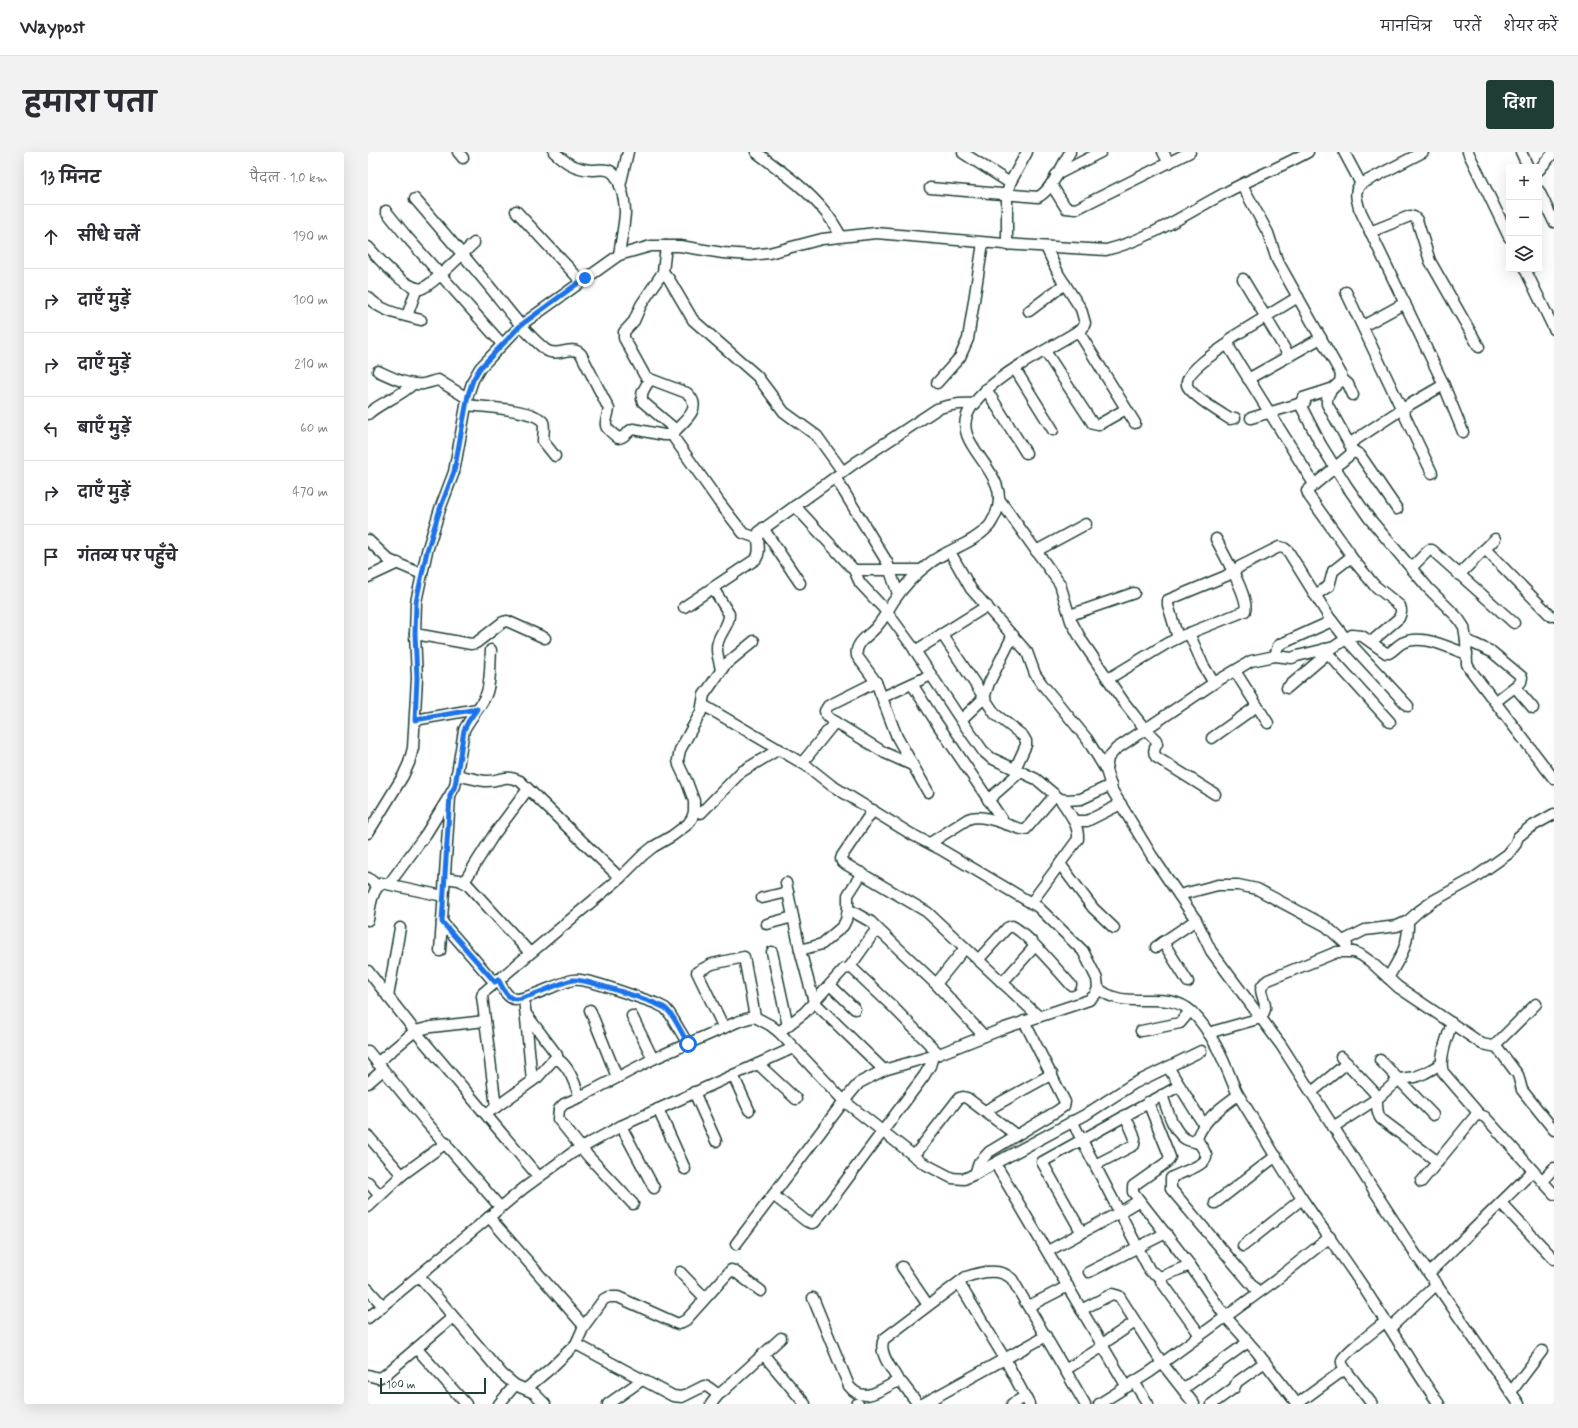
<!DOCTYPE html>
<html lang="hi">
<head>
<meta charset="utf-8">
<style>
  :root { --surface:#fff; --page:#f2f2f3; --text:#2b2b33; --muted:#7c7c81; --line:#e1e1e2; --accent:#1f3d34 }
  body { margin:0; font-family:Mynerve,"Playpen Sans Deva",sans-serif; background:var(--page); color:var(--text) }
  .controls { position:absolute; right:12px; top:12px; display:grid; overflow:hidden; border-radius:4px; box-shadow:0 4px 16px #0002 }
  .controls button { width:36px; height:36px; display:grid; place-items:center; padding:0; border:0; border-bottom:1px solid var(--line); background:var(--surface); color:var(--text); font:20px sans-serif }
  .scale { position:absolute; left:12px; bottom:10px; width:106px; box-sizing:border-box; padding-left:4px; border:2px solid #1f3d34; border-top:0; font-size:11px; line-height:14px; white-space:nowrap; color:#1f3d34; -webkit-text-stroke:3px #fff; paint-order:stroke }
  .stop { position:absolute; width:12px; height:12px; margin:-9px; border:3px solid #1a73e8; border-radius:50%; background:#fff }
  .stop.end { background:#1a73e8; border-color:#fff; box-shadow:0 1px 4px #0008 }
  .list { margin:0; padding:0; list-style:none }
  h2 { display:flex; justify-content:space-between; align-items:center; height:52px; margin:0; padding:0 16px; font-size:17px }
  h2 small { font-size:13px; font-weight:400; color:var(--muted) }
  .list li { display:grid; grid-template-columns:26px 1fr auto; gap:12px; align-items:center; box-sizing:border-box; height:64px; padding:0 16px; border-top:1px solid var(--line) }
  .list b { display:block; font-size:15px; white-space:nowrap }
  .list em { font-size:13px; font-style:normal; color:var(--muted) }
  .icon { flex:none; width:22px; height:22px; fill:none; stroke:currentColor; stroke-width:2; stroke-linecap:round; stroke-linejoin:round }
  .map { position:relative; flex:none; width:1186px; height:1252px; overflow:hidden; border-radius:4px }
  header { display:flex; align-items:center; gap:24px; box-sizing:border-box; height:56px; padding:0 20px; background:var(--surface); border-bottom:1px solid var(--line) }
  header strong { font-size:19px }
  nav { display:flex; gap:22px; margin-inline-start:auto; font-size:14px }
  .intro { display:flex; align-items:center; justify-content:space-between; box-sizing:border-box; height:96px; padding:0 24px }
  h1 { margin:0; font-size:28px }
  .button { padding:10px 18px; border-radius:4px; background:var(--accent); color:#fff; font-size:14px; font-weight:700 }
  main { display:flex; gap:24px; padding:0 24px }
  aside { flex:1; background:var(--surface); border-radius:4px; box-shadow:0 4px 16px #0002 }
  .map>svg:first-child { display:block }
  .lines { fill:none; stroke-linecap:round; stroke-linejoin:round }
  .minor-casing { stroke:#1f3d34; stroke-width:13 }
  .minor { stroke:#fff; stroke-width:10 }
  .route { stroke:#1a73e8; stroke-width:5 }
</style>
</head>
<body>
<header>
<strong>Waypost</strong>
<nav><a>मानचित्र</a><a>परतें</a><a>शेयर करें</a></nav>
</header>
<div class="intro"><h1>हमारा पता</h1><a class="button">दिशा</a></div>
<main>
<aside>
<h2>13 मिनट<small>पैदल · 1.0 km</small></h2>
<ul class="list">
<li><svg class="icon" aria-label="ahead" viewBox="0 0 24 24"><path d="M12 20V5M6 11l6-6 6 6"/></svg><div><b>सीधे चलें</b></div><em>190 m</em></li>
<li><svg class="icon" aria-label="right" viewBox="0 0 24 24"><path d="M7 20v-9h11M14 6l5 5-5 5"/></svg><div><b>दाएँ मुड़ें</b></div><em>100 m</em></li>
<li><svg class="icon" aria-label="right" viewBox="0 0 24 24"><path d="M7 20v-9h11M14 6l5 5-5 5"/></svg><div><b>दाएँ मुड़ें</b></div><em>210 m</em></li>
<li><svg class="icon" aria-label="left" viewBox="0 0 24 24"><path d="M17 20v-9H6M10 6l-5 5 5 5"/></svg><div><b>बाएँ मुड़ें</b></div><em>60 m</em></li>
<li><svg class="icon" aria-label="right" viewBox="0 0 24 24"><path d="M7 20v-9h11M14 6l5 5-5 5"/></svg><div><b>दाएँ मुड़ें</b></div><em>470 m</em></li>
<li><svg class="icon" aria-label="arrive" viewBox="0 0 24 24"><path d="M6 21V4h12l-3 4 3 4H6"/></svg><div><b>गंतव्य पर पहुँचे</b></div></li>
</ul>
</aside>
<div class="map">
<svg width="1186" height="1252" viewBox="0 0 1186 1252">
  <rect width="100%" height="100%" fill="#fff"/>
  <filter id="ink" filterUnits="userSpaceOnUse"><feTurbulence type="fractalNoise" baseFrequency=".025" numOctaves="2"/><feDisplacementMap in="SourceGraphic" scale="8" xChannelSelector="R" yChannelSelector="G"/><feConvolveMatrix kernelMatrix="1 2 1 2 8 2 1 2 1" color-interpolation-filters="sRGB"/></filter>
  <g filter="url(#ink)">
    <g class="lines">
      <!-- minor casing -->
      <g class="minor-casing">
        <g id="minor">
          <path d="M 90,0 L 95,6"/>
          <path d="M 186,0 C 198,11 207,17 224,18 C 229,18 234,17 239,18 C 252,20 257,49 257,61 C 256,75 253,89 251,103"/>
          <path d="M 388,0 C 413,19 438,36 458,61 C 464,68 468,76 473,84"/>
          <path d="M 795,0 L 801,11"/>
          <path d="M 976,0 L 993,32"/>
          <path d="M 1100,0 L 1141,85"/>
          <path d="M 1153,0 L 1160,15"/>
          <path d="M 595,1 L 642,31"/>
          <path d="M 1171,18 L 1186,0"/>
          <path d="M 688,23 L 733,0"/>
          <path d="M 683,32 L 698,56 L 708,57 L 822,0"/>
          <path d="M 874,33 L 900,81 L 909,108 L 973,222 L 972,230 C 965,236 958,241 959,252 L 983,295 L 984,301 L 939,339 L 941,344 L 981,400 L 983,405 L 965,419 L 961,434 L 947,443"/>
          <path d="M 252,34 L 260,0"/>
          <path d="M 562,36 L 670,45 C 683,39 695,12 702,0"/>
          <path d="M 1171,39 L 1186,70"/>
          <path d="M 47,47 C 72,76 97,105 121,134 C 139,156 156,180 178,198 C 189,206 204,192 213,202 L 241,257 C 237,276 234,273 250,286 C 257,286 259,279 265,277 L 296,283 L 305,283"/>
          <path d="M 18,59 L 39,85 L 134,192"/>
          <path d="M 148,59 L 213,129"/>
          <path d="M 1002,80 L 1042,64 L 1046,65 L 1049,68 L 1062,109 L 1111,195"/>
          <path d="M 639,93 L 639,42 L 642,31 L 659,0"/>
          <path d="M 298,94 L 295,120 L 273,153 L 266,169 L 256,180 L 256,186 L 277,224 L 282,227 L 319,241 C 336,256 316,269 306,280 L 306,286 L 351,350 L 375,381 L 389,386"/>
          <path d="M 0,95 C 13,109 33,133 52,137 C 63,135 96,100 106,91"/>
          <path d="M 1157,117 L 1186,177"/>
          <path d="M 295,120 L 301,127 L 325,168 L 389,224 L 416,260 L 449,284 L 475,320"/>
          <path d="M 875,127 L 921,204"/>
          <path d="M 978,140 L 1064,321"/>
          <path d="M 0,145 C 13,160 35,163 53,168"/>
          <path d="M 930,145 L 863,186 L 861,191 L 862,197 L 946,332"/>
          <path d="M 661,159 L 697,132"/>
          <path d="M 39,164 L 49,136"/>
          <path d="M 995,174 L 1037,151"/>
          <path d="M 710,179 L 767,271"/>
          <path d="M 861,191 C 851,198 816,220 819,233 C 821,242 854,262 862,267 L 867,266"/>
          <path d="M 677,199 L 725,272 L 730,273 L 758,257"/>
          <path d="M 647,217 L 685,278"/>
          <path d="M 10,219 C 23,225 41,234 55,232 C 60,231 65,229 70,228 L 99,246"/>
          <path d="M 973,226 L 980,232 L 985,243"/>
          <path d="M 282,227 C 278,235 271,241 275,250 L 308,278"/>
          <path d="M 880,227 L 953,186"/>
          <path d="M 569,231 L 592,205 L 600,187 L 615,91"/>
          <path d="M 1075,231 L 1095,280"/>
          <path d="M 618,237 L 658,301"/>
          <path d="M 963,237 L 935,246 L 933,250 L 934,256 L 953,293 L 978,333 L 1001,366 L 1060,436 L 1090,466 L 1096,475 L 1098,488 L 1099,512 L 1101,516 L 1186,627"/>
          <path d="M 98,253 C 114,255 166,257 175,270 C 177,274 175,284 175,289 L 187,304"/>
          <path d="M 0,262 C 13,250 32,245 45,232"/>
          <path d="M 883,266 L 937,250"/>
          <path d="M 981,292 L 1034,257 L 1072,235 L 1075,231 L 991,56 C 989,47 985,39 993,32 L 1055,0"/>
          <path d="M 984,298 L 992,303 L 1029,357"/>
          <path d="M 467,325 L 519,410 L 530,442"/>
          <path d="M 631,347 L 692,432 L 703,469 L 714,489 L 755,549 L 777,577 L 788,588 L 789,592 C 786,597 785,600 788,605 L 847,642"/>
          <path d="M 427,354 L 486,418 L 492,431 L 519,460 L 544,494 L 593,568 L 615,599 L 623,606 L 668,627 L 692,647 L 699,648 L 713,647 L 743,633"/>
          <path d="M 395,376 L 432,431"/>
          <path d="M 0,388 L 21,408 L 54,422"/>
          <path d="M 1117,397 L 1183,464"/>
          <path d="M 668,399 L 718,372"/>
          <path d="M 582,400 L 603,437 L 659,500 L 667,522 L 674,532 L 719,587 L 738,618"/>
          <path d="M 983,405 L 1006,433 L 1032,454 C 1034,459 1033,461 1031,466 L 1003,490"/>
          <path d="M 1043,416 L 1061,398 L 1064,398 L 1146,471"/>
          <path d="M 486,418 L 553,418"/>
          <path d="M 1091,423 L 1127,387"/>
          <path d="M 0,425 L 30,411"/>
          <path d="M 345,436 L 361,462 C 362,474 348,484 349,497 C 349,504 352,511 353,518"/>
          <path d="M 316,455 L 388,407 C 394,399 388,389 391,380 L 487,311 L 569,257 C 582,252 593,251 607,252"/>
          <path d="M 702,463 L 766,441"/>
          <path d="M 821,481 L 835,513 L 846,531"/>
          <path d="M 47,482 L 103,492 L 108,491 L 135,470 L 139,469 L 177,486"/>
          <path d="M 574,482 L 627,562 L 655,584 L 658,589 L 658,593 L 647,617"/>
          <path d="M 810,486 L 800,453 L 800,448 L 858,424 L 873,414 L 911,395 L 916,396 L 920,399 L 961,465 L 978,487 L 1040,554"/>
          <path d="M 1098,488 L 1124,500 L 1154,525 L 1153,530 L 1127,550"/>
          <path d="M 956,497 L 1022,570"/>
          <path d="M 547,499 L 619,454"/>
          <path d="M 1099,502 C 1080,496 1054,481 1034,491 C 1029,494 1026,498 1021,501 L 1018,501 L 994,484 L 984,483 L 966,495 L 929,504 L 924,506 L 907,504 L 883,509 L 846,531 L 748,597 L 740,606 L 738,618 L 744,638 L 784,704 L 828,768 L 843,799 L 913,893 L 998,1026 L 1044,1097 L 1151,1252"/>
          <path d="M 907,504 L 910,494 L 913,492 L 964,469"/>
          <path d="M 867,519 L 900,571"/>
          <path d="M 740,527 L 798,492 L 814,484 L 877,459 C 882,447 855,401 848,387"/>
          <path d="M 508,530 L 460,554 L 457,559 L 458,563 L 462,567 L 517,601 L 544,613"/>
          <path d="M 544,532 L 568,570 L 637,672"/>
          <path d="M 1147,535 L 1165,556"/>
          <path d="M 919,536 L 960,501"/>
          <path d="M 515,545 L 563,523"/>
          <path d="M 335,553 L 439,614 L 463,633 L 543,682 L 572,697 L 670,755 L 715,799 L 729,827 L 730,836 L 727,843 L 721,848 L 637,876 L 571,902 L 516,918 L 491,931 L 476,949 L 368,1092"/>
          <path d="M 47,568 L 109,557"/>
          <path d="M 593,568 L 616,546 L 621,531 L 645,483"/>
          <path d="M 844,586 L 889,554"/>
          <path d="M 434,611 L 467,570"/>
          <path d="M 88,623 C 98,625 108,628 117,629 C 133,630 135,621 152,629 L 252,726"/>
          <path d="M 560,640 L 529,585 L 508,530 L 489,504 C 486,490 503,483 510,473 C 516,466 520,458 525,450 C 535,435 547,422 562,411 C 580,397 605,392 621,374 C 623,372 625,367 627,364 C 648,320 581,295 601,259 C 619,226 678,199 710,179 L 715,176 L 717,171 L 713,157 L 691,123 L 678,95"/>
          <path d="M 620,648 L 652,620"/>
          <path d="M 505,658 L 474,704 L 473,707 L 474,710 L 559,760 L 670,864"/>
          <path d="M 333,661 L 373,620 L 411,597"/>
          <path d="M 706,669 L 719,669 L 753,652"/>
          <path d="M 0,681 L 35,624 L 41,611 L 45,596 L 49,526 L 47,482 L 48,450 L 59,399 L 72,357 L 86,320 L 100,243 L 105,228 L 112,216 L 153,173 L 251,103 L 283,94 L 312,94 L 355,101 L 383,103 L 401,101 L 454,87 L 508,81 L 636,92 L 738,98 C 780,88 819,61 857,41 C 884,26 913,15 940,0"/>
          <path d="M 562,691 L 600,667 C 614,661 638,673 653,677 L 658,677 L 687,643"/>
          <path d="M 692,712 L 725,756 L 746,776"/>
          <path d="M 0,726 L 10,734"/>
          <path d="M 77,726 L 91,728 L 100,733 L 162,801"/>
          <path d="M 96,730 L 125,684 L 160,637"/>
          <path d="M 418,731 L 432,798 L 446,850 L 516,918"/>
          <path d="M 21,732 L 58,682 L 82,643 L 87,634 L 96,578 C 102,566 111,557 117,545 C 123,534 122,511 123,498"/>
          <path d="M 811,743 L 850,733 L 870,733 L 889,737 L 958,774 L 979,793"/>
          <path d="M 394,746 L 420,740"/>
          <path d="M 663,751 L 710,687 C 711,672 700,659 692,647"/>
          <path d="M 480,757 L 503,770 L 515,782"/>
          <path d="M 0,768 C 2,756 3,739 14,731 L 75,744"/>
          <path d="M 74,770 L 127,831"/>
          <path d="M 399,772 L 425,765"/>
          <path d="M 975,789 L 997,778 L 1029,774 L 1040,769 L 1051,759 L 1065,749 L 1103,728 L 1140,702 L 1147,693 L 1150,685 L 1161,676 L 1186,662"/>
          <path d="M 795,790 L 820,830"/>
          <path d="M 788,795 L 828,768"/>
          <path d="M 432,798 L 454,792 L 475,774 L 478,768 L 480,757 L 480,743 L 494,721"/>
          <path d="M 72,799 L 82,645"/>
          <path d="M 404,800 L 420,874"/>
          <path d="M 610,808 L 639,776 L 644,774 C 659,781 690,819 703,833"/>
          <path d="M 481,816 L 505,782 L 510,780 L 515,782 L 568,832 L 616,884"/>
          <path d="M 0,819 L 47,879 L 170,1024"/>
          <path d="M 1020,826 C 1032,805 1041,794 1040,769"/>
          <path d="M 130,827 C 134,834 138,846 147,847 C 159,848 190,831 205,828 C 219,825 270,846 287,851 L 297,856 L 302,862 L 320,892"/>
          <path d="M 634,831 L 667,794"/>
          <path d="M 568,832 L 597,796"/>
          <path d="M 462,833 L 487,857"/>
          <path d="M 730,836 C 757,861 797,835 824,860 C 839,875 851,898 859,917 C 863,926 866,936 871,944 C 893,979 912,1014 935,1048 C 958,1082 983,1115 1005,1150 C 1028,1184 1047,1219 1071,1252"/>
          <path d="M 20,845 L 32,776"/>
          <path d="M 156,846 L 164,929"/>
          <path d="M 222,858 L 249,925"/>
          <path d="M 158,862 L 189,903"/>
          <path d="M 264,864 L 285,907"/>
          <path d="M 1084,871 C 1080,883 1070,908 1075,920 L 1112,963"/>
          <path d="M 356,876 L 329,820 L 344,812 L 376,805 L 387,865"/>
          <path d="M 773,879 L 812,871 L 822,859"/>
          <path d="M 411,880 L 436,861 L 476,817 L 481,816 L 485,817 L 524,854 L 571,902"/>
          <path d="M 840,881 L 893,866 C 895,862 898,858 897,854 C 896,842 887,837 900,828 L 969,800 L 986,800 L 993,803 L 1003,810 L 1030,835 L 1101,883 L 1114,892 L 1129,895 L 1150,923 L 1154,938 L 1186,978"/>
          <path d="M 1126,894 L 1168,852"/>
          <path d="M 0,899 L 59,971 L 132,1055"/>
          <path d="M 973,905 L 1006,940 C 1012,950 1006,958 1013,967 L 1070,1010"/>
          <path d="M 1012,908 L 1065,963"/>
          <path d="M 9,911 L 47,879 L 63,875 L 117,869"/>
          <path d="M 390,912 L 428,947"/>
          <path d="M 800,915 L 836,973"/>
          <path d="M 365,923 L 381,958"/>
          <path d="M 0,931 L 15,918"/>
          <path d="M 326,940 L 348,989"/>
          <path d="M 944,940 L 979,911"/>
          <path d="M 794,943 C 799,956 804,977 816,986 C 820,989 826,990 831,991"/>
          <path d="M 870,943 C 854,955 837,966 829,986 C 831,992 836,997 838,1003 C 841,1013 810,1021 803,1026 L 803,1037 L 890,1140"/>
          <path d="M 780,950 L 802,1005 L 799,1010 L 765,1034 L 765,1040 L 822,1113 L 857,1164 L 889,1200 L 929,1252"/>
          <path d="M 128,955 L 114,844 L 115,841 L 252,726 L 275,703 L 285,695 L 304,684 L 320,672 L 324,666 L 326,660 L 326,649 L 319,630 L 311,613 L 310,608 L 312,598 L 333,560 L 336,543 L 357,513 L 386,489"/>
          <path d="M 290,957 L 317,1017"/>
          <path d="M 124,958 L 170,925 L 185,908 L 191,908 C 202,916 207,933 212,945"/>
          <path d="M 617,959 L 684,922"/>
          <path d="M 704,969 L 780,1115 L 782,1119 L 793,1125"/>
          <path d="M 253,974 L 286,1036"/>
          <path d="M 965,975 L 1010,946 L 1031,927 L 1047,925 L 1057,921 L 1073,912"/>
          <path d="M 0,984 L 34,1023"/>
          <path d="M 546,1004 L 591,946 L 595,945 L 599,946 L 648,983"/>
          <path d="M 727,1013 L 766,993 L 767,986 L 757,963"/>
          <path d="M 631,1018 L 759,1235"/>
          <path d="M 607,1022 L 611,1011 L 621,1000 L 689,959 L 696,954 L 697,950 L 656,869"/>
          <path d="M 1174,1029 L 1186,1016"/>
          <path d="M 0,1030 L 12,1044"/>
          <path d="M 1053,1030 L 1108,963 L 1112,963 L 1117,965 L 1186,1042"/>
          <path d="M 405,1043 L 438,1069 L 444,1071 L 447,1070 L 556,924 L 562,914 L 565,904"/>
          <path d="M 847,1051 L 908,1004"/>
          <path d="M 1133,1051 L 1186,1107"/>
          <path d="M 265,1052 L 220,1004 L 190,967 L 191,957 L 196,952 L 212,945 L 285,907 L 369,870 L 381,866 L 387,865 L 402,873 L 411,880 L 476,949 L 555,1011 L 584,1026 L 596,1027 L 607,1022 L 717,963 L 765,932 L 833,899"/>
          <path d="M 0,1055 L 34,1023 L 78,991"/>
          <path d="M 121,1065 L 216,1174"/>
          <path d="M 714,1081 L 674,1010 L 811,934"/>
          <path d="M 875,1094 L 934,1047"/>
          <path d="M 680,1099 L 752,1060 L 767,1051 L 773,1051"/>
          <path d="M 822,1113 L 795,1124 L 793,1125 L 793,1129 L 832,1183"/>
          <path d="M 534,1115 L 560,1153"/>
          <path d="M 312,1120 L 337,1146"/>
          <path d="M 721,1120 L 798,1081"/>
          <path d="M 1061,1121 L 1165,1019"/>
          <path d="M 51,1124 L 134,1222 L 147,1233 L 166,1241 L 177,1252"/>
          <path d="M 591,1131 L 637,1207 L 661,1252"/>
          <path d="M 0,1137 L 15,1154"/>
          <path d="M 445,1146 L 481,1234 C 495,1252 511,1239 528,1230 L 534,1231 L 550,1252"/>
          <path d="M 661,1154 L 700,1134"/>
          <path d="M 713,1158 L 744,1142 L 751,1144 L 794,1211 L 826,1252"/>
          <path d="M 0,1166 L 156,1036 L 204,1001 L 253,974 L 425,896"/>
          <path d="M 1022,1176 L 1069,1132"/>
          <path d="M 208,1192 L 305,1244 L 314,1245 L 336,1234 L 340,1235 L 348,1241 L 353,1241 L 413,1186"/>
          <path d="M 733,1193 L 767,1170"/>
          <path d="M 49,1197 L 98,1252"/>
          <path d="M 395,1202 L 437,1252"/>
          <path d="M 697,1218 L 734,1195"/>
          <path d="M 0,1223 L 10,1226 L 17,1223 L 85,1165"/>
          <path d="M 531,1230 C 525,1218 509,1200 516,1187 L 598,1125 C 612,1120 632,1115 644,1127 L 717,1252"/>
          <path d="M 766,1230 L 780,1252"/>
          <path d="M 158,1237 L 183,1216 L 208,1192 L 216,1174 L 236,1147 L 241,1145 L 250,1145 L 310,1172 L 318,1168 L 363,1118 L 366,1119 L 393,1139"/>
          <path d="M 815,1237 L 880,1190"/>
          <path d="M 1143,1240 L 1174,1199"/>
          <path d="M 131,1252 L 147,1233"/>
          <path d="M 240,1252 L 274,1228"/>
          <path d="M 343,1252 L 351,1242"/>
          <path d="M 489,1252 L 490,1252"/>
          <path d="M 555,1252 L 678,1184"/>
          <path d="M 644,1252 L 657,1245"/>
          <path d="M 731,1252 L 782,1220 L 908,1128 L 962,1085"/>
          <path d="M 844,1252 L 866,1236 L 869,1230 L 897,1210"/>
          <path d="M 929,1252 L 977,1217"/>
          <path d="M 1004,1252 L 977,1217 C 975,1214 973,1211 974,1208 C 976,1201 1010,1176 1018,1169"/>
        </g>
      </g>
      <!-- minor -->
      <use href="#minor" class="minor"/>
    </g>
  </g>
  <g class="lines" filter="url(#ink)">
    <!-- route -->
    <path class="route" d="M 217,126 L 153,173 L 112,216 L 105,228 L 100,243 L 86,320 L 72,357 L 59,399 L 48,450 L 47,482 L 49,526 L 47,568 L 109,557 L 100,570 L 96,578 L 87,634 L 82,643 L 74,770 L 127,830 L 130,827 C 134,834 138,846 147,847 C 158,848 190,831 205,828 C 214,826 288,850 297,856 C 306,862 314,882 320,892"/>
  </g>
</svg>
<div class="controls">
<button>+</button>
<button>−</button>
<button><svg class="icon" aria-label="layers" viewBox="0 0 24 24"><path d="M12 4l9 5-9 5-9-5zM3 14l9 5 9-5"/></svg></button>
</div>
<div class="scale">100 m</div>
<div class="stop" style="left:320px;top:892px"></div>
<div class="stop end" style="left:217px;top:126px"></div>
</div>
</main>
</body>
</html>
